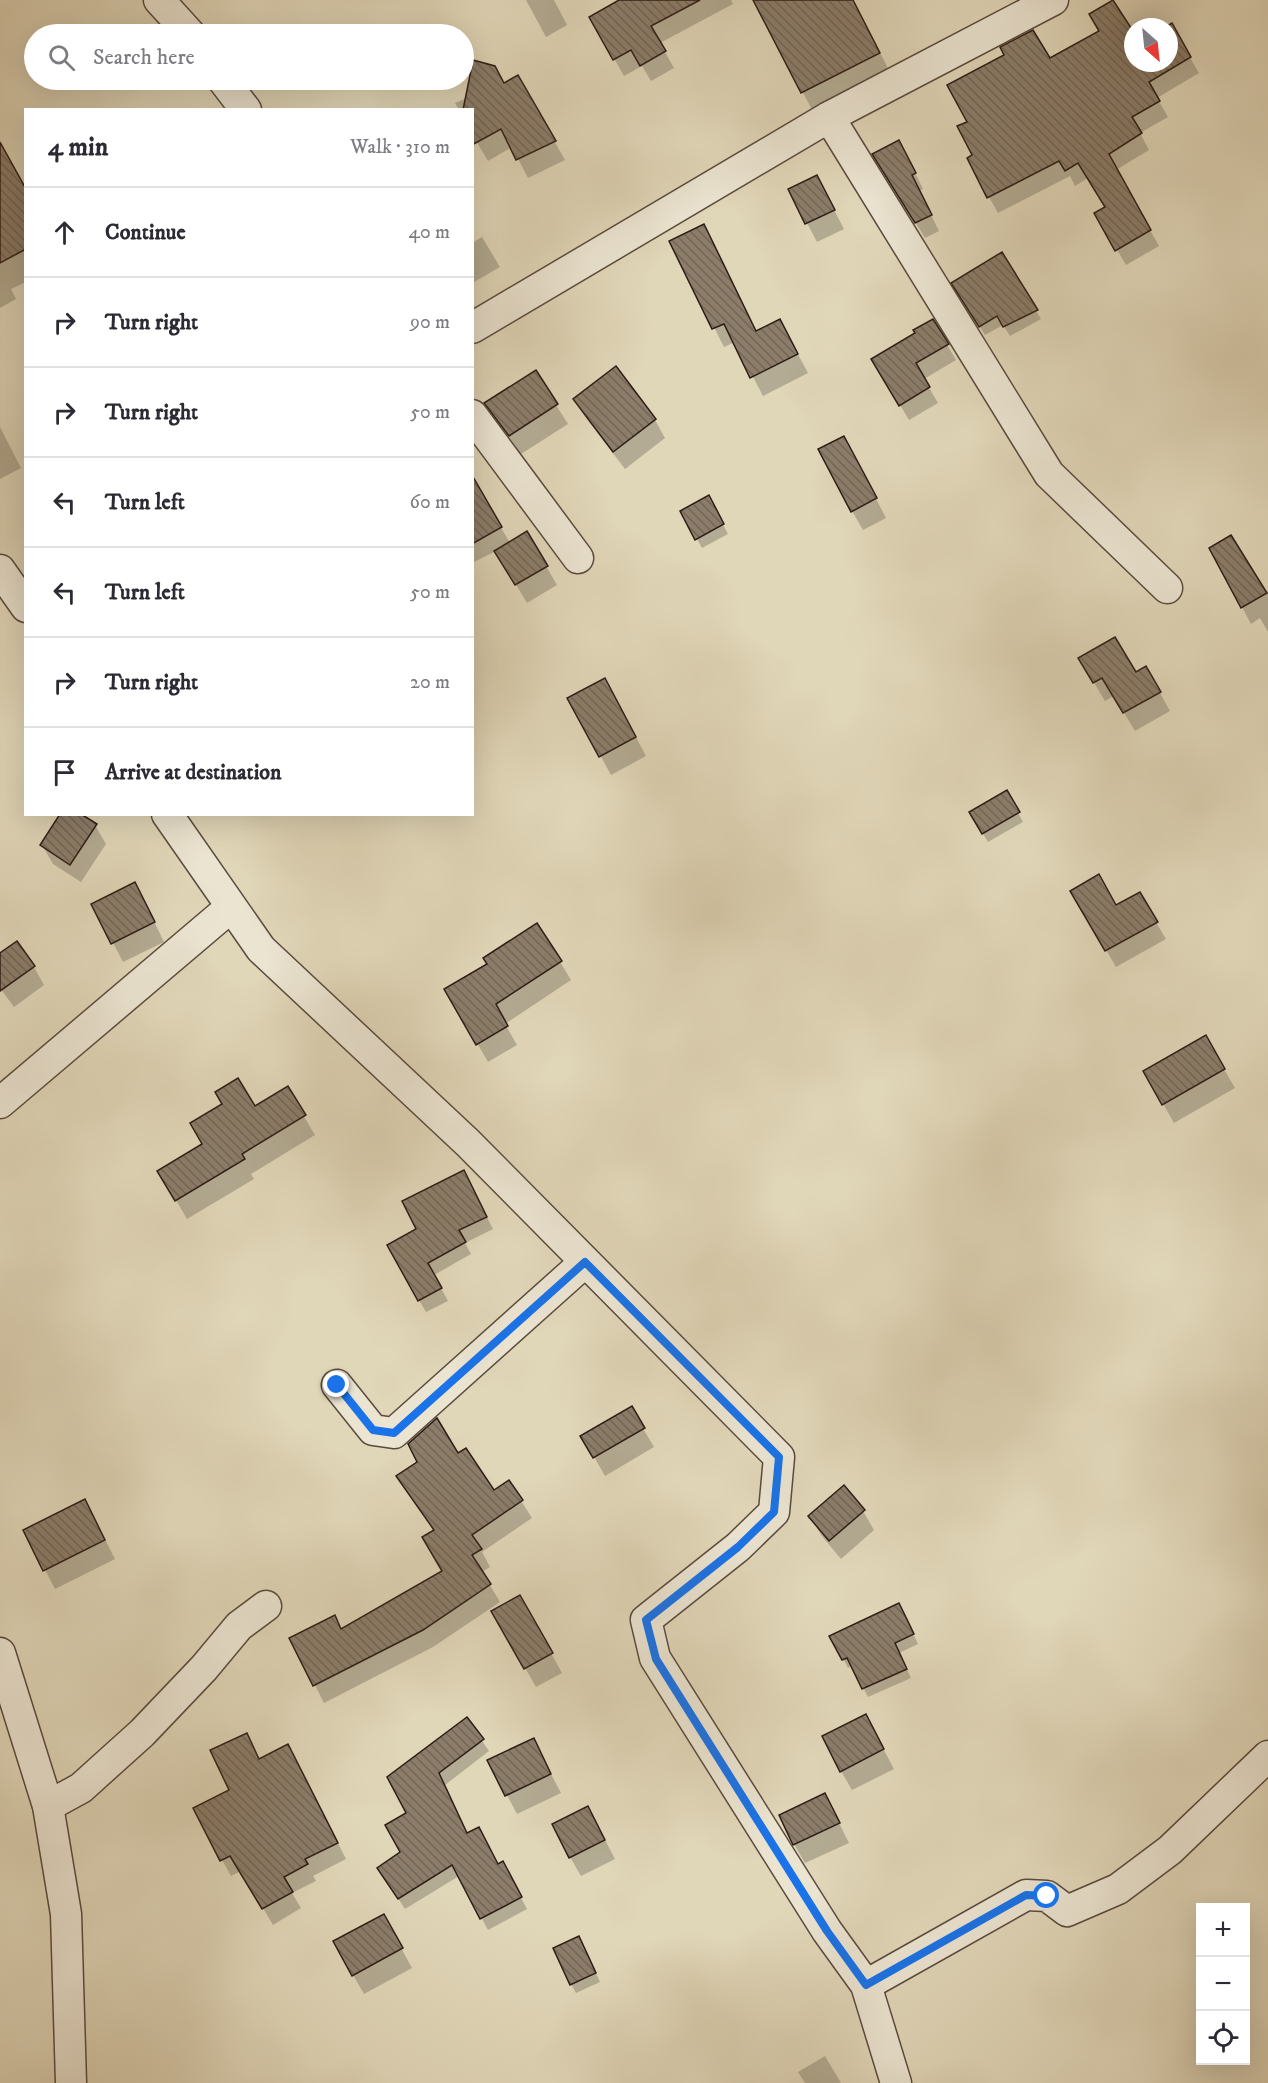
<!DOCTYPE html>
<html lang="en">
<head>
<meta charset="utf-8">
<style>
  :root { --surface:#fff; --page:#f2f2f3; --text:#2b2b33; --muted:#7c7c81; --line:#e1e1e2 }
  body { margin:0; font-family:"IM FELL DW Pica",serif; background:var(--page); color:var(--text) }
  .controls { position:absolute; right:18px; bottom:18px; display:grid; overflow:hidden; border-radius:0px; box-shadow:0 6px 24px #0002 }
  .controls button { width:54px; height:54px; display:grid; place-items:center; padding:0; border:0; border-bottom:2px solid var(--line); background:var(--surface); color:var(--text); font:30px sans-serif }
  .compass { position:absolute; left:1124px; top:18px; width:54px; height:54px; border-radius:50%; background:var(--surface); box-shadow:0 6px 24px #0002; rotate:153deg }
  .stop { position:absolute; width:18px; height:18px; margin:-14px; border:4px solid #1a73e8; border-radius:50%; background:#fff }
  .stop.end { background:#1a73e8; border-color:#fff; box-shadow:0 2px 6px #0008 }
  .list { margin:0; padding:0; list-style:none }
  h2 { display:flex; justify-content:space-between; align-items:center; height:78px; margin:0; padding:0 24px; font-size:26px }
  h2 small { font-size:20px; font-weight:400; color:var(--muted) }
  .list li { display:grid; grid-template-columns:39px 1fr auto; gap:18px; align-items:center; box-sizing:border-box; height:90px; padding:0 24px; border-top:2px solid var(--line) }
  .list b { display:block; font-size:22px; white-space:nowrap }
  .list em { font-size:20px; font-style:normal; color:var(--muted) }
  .icon { flex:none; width:33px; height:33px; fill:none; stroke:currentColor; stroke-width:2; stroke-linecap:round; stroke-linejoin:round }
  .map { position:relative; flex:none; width:1268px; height:2083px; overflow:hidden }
  .search { position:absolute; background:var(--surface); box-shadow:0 6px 24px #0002; left:24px; top:24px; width:450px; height:66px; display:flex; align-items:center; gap:15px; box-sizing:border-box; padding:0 21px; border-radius:33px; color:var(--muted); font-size:22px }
  .panel { position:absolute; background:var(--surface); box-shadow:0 6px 24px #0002; left:24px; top:108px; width:450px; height:708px; border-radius:0px }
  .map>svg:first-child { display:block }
  .shadow { fill:#0003 }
  .building { fill:url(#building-back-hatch); stroke:#2e1d16; stroke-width:1.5 }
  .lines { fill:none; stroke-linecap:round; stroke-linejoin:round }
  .street-casing { stroke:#5a4b3e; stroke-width:33 }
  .street { stroke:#ebe4d1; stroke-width:30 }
  .route { stroke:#1a73e8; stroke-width:8 }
</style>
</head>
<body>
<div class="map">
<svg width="1268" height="2083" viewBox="0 0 1268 2083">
  <defs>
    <pattern id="building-back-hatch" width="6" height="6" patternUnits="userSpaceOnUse" patternTransform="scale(1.5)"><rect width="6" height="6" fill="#8b7d6a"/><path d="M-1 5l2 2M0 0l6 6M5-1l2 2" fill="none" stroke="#726656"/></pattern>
  </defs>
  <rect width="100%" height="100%" fill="#e0d6b8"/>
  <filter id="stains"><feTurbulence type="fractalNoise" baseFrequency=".00333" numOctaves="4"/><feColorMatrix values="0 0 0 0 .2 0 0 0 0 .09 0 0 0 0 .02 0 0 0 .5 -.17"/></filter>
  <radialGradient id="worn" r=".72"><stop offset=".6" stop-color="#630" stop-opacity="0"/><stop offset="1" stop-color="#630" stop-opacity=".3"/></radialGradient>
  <!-- shadow -->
  <g class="shadow">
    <path d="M 526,0 L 554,0 L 567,25 L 546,37 Z"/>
    <path d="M 622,0 L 731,0 L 733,4 L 660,43 L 674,68 L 651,81 L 642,66 L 624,76 L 591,18 Z"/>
    <path d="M 773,0 L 853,0 L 895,82 L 818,121 L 758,7 Z"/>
    <path d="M 1171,25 L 1199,73 L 1157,98 L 1168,117 L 1140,133 L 1149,150 L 1116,170 L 1159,246 L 1126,265 L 1096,214 L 1106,208 L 1088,178 L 1075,186 L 1070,176 L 998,213 L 989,197 L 974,156 L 969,122 L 1049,60 L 1133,34 L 1133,63 L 1169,63 L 1168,27 Z"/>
    <path d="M 518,77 L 565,160 L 528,178 L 512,147 L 488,161 L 472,134 L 472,110 L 459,110 L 455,103 Z"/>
    <path d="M 908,158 L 923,189 L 919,191 L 939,231 L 925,238 L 883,170 Z"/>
    <path d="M 817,177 L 844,229 L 817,242 L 807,223 Z"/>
    <path d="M 0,183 L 26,191 L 26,282 L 11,289 L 16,299 L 0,308 Z"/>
    <path d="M 482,237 L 500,267 L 474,282 L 472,243 Z"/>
    <path d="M 671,242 L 756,332 L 780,321 L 808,373 L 763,396 L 735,342 L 724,347 Z"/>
    <path d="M 1001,254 L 1041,319 L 1010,336 L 1003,325 L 985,335 L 953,283 Z"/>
    <path d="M 947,345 L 956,360 L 924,379 L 938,403 L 909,420 L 873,360 Z"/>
    <path d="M 535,372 L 568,424 L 521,454 L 486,403 Z"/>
    <path d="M 575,400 L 655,420 L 665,438 L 625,469 L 586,418 Z"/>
    <path d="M 0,427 L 21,468 L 0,479 Z"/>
    <path d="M 854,456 L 886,518 L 863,530 L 852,511 Z"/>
    <path d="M 472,478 L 510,543 L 546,566 L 557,585 L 527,603 L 496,551 L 472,563 Z"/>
    <path d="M 708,497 L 728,534 L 702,548 L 682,511 Z"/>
    <path d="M 1268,591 L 1268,632 L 1260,618 L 1251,624 L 1242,607 Z"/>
    <path d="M 1080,659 L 1135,674 L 1146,668 L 1170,711 L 1135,731 L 1114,696 L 1105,701 Z"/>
    <path d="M 569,698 L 615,698 L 646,756 L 611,775 Z"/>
    <path d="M 1007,792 L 1023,822 L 988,842 L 971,813 Z"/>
    <path d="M 95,825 L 106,844 L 81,882 L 53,864 L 42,845 Z"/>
    <path d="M 1072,891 L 1116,907 L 1139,894 L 1166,939 L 1116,967 Z"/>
    <path d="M 145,903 L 164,942 L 123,962 L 93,904 Z"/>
    <path d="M 0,955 L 34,967 L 44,985 L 14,1007 L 0,988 Z"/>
    <path d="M 560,962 L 571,980 L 505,1024 L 517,1045 L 488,1062 L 446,989 Z"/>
    <path d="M 1205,1037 L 1235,1088 L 1174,1123 L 1145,1072 Z"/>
    <path d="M 287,1088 L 315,1135 L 251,1174 L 254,1179 L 187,1219 L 159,1171 Z"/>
    <path d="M 470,1184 L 493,1229 L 465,1243 L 471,1254 L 434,1275 L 448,1301 L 426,1312 L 419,1300 L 418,1229 Z"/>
    <path d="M 631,1408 L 654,1447 L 605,1476 L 582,1436 Z"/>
    <path d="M 398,1477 L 494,1492 L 509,1482 L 532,1518 L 482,1552 L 490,1567 L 482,1572 L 500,1602 L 433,1647 L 324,1703 L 291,1638 L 342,1630 L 444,1572 L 434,1531 Z"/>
    <path d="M 863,1511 L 874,1530 L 841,1559 L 821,1535 L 810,1516 Z"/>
    <path d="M 95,1520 L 115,1559 L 55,1589 L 45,1570 Z"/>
    <path d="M 520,1597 L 562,1673 L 536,1687 L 493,1612 Z"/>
    <path d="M 904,1614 L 918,1644 L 899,1653 L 911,1678 L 868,1697 L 852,1666 L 848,1668 L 831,1636 L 861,1620 L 862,1622 Z"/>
    <path d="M 467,1719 L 489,1751 L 445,1785 L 467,1834 L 509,1875 L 527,1909 L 488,1930 L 459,1876 L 405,1909 L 379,1869 L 401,1853 L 408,1814 Z"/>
    <path d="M 247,1734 L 260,1760 L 297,1762 L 346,1859 L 313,1876 L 316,1881 L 292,1893 L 301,1908 L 273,1925 L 241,1871 L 231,1876 L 222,1860 L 231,1791 Z"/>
    <path d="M 876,1735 L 894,1769 L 852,1790 L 841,1771 Z"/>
    <path d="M 533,1740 L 561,1793 L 517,1814 L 489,1761 Z"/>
    <path d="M 825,1795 L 849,1843 L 805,1863 L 794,1844 Z"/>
    <path d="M 598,1827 L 615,1859 L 581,1876 L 570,1857 Z"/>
    <path d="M 394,1935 L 412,1968 L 364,1994 L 353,1975 Z"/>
    <path d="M 584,1947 L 600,1982 L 576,1993 L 571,1984 Z"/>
    <path d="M 825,2056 L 841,2083 L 805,2083 L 798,2072 Z"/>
  </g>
  <!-- building -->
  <g class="building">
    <path d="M 619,0 L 700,0 L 651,26 L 666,51 L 640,66 L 631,50 L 613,60 L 589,17 Z"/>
    <path d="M 753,0 L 853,0 L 880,53 L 801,93 Z"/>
    <path d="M 1113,0 L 1133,31 L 1133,63 L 1169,63 L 1169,27 L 1165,27 L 1172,23 L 1191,57 L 1149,82 L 1160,101 L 1132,117 L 1142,133 L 1109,154 L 1151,230 L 1115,251 L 1094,213 L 1105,207 L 1078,163 L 1065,171 L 1059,161 L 987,198 L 967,158 L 972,155 L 957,126 L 967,122 L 947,85 L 1004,55 L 1000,47 L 1033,30 L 1050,58 L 1099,31 L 1089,14 Z"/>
    <path d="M 473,60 L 495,66 L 504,83 L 518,75 L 556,141 L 516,160 L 501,129 L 472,145 L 472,110 L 463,110 Z"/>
    <path d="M 899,140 L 916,173 L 912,175 L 932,215 L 915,223 L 872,154 Z"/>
    <path d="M 0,142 L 26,189 L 26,249 L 0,263 Z"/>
    <path d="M 817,175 L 835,210 L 805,224 L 788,189 Z"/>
    <path d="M 704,224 L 756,331 L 780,319 L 798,354 L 750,378 L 724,324 L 712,329 L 669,241 Z"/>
    <path d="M 1002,252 L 1038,310 L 1003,327 L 997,316 L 979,327 L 951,283 Z"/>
    <path d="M 933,319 L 949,344 L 916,363 L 930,387 L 899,406 L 871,359 L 915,333 L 913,330 Z"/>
    <path d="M 616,366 L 656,419 L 613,452 L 573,399 Z"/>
    <path d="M 536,370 L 558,404 L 509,436 L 484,403 Z"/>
    <path d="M 844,436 L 877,498 L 851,512 L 818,449 Z"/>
    <path d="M 472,475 L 502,527 L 472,544 Z"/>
    <path d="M 709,495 L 724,524 L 695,540 L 680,511 Z"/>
    <path d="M 527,531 L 548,566 L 515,585 L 494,551 Z"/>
    <path d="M 1231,535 L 1267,593 L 1241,608 L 1209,548 Z"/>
    <path d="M 1115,637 L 1136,672 L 1146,666 L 1161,692 L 1123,713 L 1102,678 L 1093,683 L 1078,658 Z"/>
    <path d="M 605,678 L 636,737 L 599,757 L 567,698 Z"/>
    <path d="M 1007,790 L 1020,812 L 982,834 L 969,812 Z"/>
    <path d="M 60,814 L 81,814 L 97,824 L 70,865 L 40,845 Z"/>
    <path d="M 1099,874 L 1116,905 L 1140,892 L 1158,922 L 1105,951 L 1070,891 Z"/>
    <path d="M 135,882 L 155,922 L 111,944 L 91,904 Z"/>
    <path d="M 537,923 L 562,961 L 496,1004 L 508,1026 L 476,1045 L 444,989 L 487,964 L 483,958 Z"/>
    <path d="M 17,941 L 35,966 L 0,991 L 0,953 Z"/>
    <path d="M 1206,1035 L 1225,1069 L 1162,1105 L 1143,1071 Z"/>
    <path d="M 238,1078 L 255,1106 L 288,1086 L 306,1115 L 242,1154 L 245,1159 L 175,1201 L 157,1171 L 202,1144 L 190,1123 L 222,1104 L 215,1092 Z"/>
    <path d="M 464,1170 L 487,1217 L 459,1230 L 466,1242 L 428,1263 L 442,1288 L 418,1301 L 387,1245 L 416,1229 L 402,1201 Z"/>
    <path d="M 632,1406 L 645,1428 L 593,1458 L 580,1436 Z"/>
    <path d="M 437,1418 L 458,1453 L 466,1448 L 494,1490 L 509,1480 L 523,1500 L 472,1535 L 482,1549 L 472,1555 L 491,1584 L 423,1630 L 313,1686 L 289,1638 L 335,1615 L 341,1629 L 442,1571 L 422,1537 L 434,1530 L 396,1476 L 417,1462 L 408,1444 Z"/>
    <path d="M 844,1485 L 865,1510 L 829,1541 L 808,1516 Z"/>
    <path d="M 85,1499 L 105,1540 L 43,1571 L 23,1530 Z"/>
    <path d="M 520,1595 L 553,1653 L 524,1669 L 491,1611 Z"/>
    <path d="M 899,1603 L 914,1634 L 895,1643 L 907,1669 L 862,1689 L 847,1658 L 842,1660 L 829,1636 Z"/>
    <path d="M 866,1714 L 884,1749 L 840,1772 L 822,1736 Z"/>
    <path d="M 467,1717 L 484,1739 L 439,1773 L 467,1833 L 479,1827 L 498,1864 L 503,1861 L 522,1897 L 480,1919 L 452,1865 L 398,1899 L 377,1868 L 400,1852 L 385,1825 L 406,1813 L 387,1777 Z"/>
    <path d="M 247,1733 L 259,1759 L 288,1744 L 338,1843 L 305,1859 L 308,1864 L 284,1877 L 293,1892 L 262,1909 L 230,1856 L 220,1861 L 193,1808 L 229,1790 L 210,1750 Z"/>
    <path d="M 534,1738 L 551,1774 L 505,1796 L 487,1760 Z"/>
    <path d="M 825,1793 L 840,1823 L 793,1845 L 779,1815 Z"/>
    <path d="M 588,1806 L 605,1840 L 569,1858 L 552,1824 Z"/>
    <path d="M 384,1914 L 403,1948 L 352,1976 L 333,1941 Z"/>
    <path d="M 579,1936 L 596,1973 L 570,1985 L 553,1948 Z"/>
  </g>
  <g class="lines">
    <!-- street casing -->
    <g class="street-casing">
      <g id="street">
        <path d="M 159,0 L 190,34"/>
        <path d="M 223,80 L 246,110"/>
        <path d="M 829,117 L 1049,474 L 1167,588"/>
        <path d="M 472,328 L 829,117 L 1053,0"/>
        <path d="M 472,415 L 578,558"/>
        <path d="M 0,570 L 26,607"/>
        <path d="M 167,814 L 261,949 L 468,1143 L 779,1457 L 774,1512 L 738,1547 L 646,1620 L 655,1658 L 827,1931 L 866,1985 L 896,2083"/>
        <path d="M 0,1103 L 231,907"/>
        <path d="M 337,1385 L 373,1430 L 394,1433 L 585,1262"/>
        <path d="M 0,1653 L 48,1806 L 66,1914 L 71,2083"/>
        <path d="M 48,1806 L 81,1788 L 142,1733 L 204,1668 L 239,1626 L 266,1606"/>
        <path d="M 866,1985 L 1026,1895 L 1047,1896 L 1067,1911 L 1118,1889 L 1170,1850 L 1268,1756"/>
      </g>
    </g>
    <!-- street -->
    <use href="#street" class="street"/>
  </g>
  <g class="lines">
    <!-- route -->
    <path class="route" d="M 337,1385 L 373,1430 L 394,1433 L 585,1262 L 779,1457 L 774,1512 L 738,1547 L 646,1620 L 656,1659 L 827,1931 L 866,1985 L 1026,1895 L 1047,1896"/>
  </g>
  <rect width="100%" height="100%" filter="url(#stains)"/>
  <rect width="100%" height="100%" fill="url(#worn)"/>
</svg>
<div class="controls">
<button>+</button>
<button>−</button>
<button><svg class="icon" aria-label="locate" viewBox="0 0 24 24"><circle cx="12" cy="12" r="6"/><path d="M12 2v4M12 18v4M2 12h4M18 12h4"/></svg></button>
</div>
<svg class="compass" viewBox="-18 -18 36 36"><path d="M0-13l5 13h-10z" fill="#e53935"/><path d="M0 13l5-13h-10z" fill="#7c7c81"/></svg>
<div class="stop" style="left:1047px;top:1896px"></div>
<div class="stop end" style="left:337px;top:1385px"></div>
<div class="search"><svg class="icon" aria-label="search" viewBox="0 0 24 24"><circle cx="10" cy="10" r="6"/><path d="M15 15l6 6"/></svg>Search here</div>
<section class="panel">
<h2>4 min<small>Walk · 310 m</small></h2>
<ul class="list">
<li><svg class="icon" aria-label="ahead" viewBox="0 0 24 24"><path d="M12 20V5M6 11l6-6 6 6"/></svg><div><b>Continue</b></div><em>40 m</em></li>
<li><svg class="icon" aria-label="right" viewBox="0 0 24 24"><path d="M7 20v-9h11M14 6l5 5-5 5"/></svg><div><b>Turn right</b></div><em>90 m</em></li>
<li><svg class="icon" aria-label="right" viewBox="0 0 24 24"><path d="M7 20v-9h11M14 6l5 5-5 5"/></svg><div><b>Turn right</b></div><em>50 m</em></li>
<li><svg class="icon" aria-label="left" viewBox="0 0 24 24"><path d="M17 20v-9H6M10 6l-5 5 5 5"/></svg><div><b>Turn left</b></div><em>60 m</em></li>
<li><svg class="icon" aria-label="left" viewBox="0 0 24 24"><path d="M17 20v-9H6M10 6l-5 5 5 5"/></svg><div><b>Turn left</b></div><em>50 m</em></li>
<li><svg class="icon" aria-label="right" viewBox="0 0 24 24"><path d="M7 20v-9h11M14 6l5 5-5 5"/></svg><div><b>Turn right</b></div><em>20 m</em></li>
<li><svg class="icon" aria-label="arrive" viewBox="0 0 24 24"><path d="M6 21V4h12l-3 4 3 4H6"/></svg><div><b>Arrive at destination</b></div></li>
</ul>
</section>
</div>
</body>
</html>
